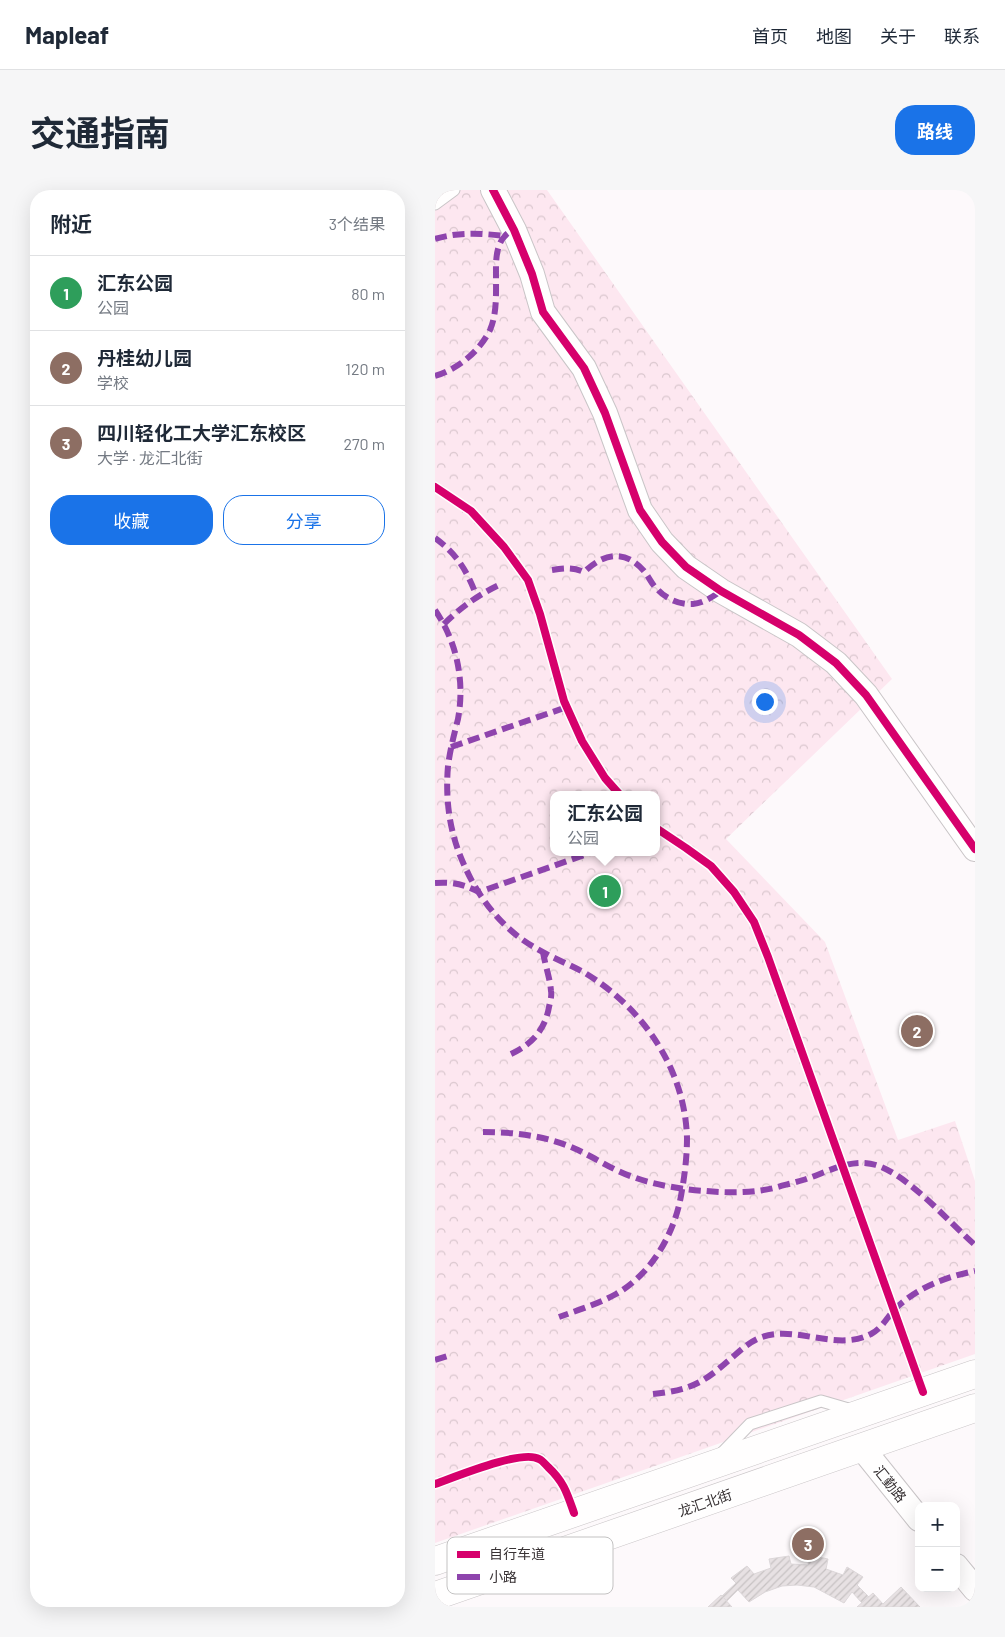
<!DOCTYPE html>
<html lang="zh">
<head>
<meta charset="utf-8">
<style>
  :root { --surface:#fff; --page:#f6f6f7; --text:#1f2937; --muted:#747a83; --line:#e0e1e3; --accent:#1a73e8 }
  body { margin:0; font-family:Barlow,"Noto Sans SC",sans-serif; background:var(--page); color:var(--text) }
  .controls { position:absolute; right:15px; bottom:15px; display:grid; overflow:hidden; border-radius:10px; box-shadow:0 5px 20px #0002 }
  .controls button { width:45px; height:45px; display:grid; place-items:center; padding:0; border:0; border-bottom:1px solid var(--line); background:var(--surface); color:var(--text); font:25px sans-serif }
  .you { position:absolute; left:329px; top:511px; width:18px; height:18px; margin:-12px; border:4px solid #fff; border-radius:50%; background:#1a73e8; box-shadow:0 0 0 8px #1a73e833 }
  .badge { display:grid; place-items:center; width:32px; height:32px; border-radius:50%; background:var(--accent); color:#fff; font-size:16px; font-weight:700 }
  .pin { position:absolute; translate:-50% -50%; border:2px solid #fff; box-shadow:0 1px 5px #0006 }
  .popup { position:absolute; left:115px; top:601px; width:110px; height:65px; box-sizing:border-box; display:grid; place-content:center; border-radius:10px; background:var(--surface); filter:drop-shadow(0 1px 4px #0005); font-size:16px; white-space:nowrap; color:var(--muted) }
  .popup b { font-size:19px; color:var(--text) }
  .popup::after { content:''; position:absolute; left:50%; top:100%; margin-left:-10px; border:10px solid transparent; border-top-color:var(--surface) }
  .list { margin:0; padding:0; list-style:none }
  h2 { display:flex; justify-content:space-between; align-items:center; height:65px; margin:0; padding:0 20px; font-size:21px }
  h2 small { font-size:16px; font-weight:400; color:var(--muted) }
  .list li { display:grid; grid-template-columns:32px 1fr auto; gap:15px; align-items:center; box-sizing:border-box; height:75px; padding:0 20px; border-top:1px solid var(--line) }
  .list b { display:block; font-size:19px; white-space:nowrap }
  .list p { margin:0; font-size:16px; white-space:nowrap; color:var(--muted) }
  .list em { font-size:16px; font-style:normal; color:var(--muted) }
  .actions { display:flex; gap:10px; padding:15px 20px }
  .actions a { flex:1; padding:11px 0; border:1px solid var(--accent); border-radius:20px; text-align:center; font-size:18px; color:var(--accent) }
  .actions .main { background:var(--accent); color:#fff }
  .map { position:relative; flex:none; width:540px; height:1417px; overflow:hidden; border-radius:20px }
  header { display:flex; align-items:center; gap:30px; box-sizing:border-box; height:70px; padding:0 25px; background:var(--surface); border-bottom:1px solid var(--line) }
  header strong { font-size:24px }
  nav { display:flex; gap:28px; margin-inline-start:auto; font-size:18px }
  .intro { display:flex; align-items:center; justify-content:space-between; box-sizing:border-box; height:120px; padding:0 30px }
  h1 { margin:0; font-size:35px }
  .button { padding:12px 22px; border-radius:20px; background:var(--accent); color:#fff; font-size:18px; font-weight:700 }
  main { display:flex; gap:30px; padding:0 30px }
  aside { flex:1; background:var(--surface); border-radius:20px; box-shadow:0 5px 20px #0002 }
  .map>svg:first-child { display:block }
  .park { fill:url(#park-crowns); fill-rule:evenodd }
  .building { fill:url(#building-hatch); stroke:#dcd7d9 }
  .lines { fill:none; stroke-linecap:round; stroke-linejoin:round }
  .lane-casing { stroke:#c9c5c7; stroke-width:13 }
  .street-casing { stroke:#c9c5c7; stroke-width:26 }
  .secondary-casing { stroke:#c9c5c7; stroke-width:29 }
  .lane { stroke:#fffefe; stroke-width:11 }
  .street { stroke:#fffefe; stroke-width:24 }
  .secondary { stroke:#fffefe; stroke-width:28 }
  .quiet { stroke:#8e44ad; stroke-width:6; stroke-dasharray:12 6; stroke-linecap:butt }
  .cycleway-casing { stroke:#fff; stroke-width:11 }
  .cycleway { stroke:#d6006c; stroke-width:8 }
  .labels { text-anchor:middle; stroke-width:4; stroke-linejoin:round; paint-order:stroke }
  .street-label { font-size:14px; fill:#383234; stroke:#fff }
  .key { fill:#fff; stroke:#c3c2c2; stroke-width:1 }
  .key-label { font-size:14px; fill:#383234 }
</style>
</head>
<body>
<header>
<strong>Mapleaf</strong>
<nav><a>首页</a><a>地图</a><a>关于</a><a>联系</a></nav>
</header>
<div class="intro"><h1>交通指南</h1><a class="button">路线</a></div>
<main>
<aside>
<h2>附近<small>3个结果</small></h2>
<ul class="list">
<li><span class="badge" style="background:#2e9e5b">1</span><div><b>汇东公园</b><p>公园</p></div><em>80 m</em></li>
<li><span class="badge" style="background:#8d6e63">2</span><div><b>丹桂幼儿园</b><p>学校</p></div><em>120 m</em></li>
<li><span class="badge" style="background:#8d6e63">3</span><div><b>四川轻化工大学汇东校区</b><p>大学 · 龙汇北街</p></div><em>270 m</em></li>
</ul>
<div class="actions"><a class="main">收藏</a><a>分享</a></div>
</aside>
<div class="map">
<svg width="540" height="1417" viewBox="0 0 540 1417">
  <defs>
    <pattern id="park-crowns" width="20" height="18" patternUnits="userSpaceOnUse" patternTransform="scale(1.25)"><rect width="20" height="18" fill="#fde7f0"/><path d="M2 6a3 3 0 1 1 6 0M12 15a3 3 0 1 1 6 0" fill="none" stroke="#dac7ce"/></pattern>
    <pattern id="building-hatch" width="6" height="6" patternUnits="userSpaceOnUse" patternTransform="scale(1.25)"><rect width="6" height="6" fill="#e7e1e3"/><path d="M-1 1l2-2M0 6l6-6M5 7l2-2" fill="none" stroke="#c7c2c3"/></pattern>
  </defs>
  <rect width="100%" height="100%" fill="#fdf9fb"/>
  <!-- park -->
  <path class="park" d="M 0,0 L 112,0 L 457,489 L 291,649 L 390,752 L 463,950 L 520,931 L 540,991 L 540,1164 L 0,1353 ZM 119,605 L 221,605 L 221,662 L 119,662 Z"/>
  <!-- building -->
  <g class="building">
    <path d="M 374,1365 L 393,1369 L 391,1379 L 408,1385 L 412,1377 L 428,1387 L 422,1395 L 434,1407 L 427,1413 L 417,1402 L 409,1413 L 379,1397 L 362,1395 L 347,1396 L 330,1402 L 314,1412 L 303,1400 L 292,1411 L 287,1406 L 301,1393 L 296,1388 L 312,1376 L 319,1384 L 336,1378 L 334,1369 L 354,1366 L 356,1374 L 373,1375 Z"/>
    <path d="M 466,1397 L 485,1417 L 422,1417 L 438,1403 L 448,1414 Z"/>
    <path d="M 286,1405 L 297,1417 L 273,1417 Z"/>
  </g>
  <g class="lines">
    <!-- lane casing -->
    <g class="lane-casing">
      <g id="lane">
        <path d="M 0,14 L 19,0"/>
        <path d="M 286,1264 L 315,1234 L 386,1211 L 417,1220"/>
      </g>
    </g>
    <!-- street casing -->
    <g class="street-casing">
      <g id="street">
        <path d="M 58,0 L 79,40 L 97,84 L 108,122 L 149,178 L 170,223 L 205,320 L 227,352 L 251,377 L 286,401 L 364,445 L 401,473 L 431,505 L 540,659"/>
        <path d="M 427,1258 L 484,1329"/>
        <path d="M 521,1376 L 540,1399"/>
      </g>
    </g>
    <!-- secondary casing -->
    <g class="secondary-casing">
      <g id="secondary">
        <path d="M 0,1371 L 540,1184"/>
        <path d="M 0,1406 L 540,1218"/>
      </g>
    </g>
    <!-- lane -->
    <use href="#lane" class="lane"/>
    <!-- street -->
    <use href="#street" class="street"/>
    <!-- secondary -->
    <use href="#secondary" class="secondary"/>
    <!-- quiet -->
    <g class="quiet">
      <path d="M 0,49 C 23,42 45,43 69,46"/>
      <path d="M 0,186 C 23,179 44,162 55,140 C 62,124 61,104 61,87 C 61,74 60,56 70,46 C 72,43 76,41 79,40"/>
      <path d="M 0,348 C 23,365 32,381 42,407"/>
      <path d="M 117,380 C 129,378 138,377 149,382 C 169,363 190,359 209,381 C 214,387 217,395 223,400 C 231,409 246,415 258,414 C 269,413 277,407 286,401"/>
      <path d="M 0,420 C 22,452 30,491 23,529 C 19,545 15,560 13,576 C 10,612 15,646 31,679 C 45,710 69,740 99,757 C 115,767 134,774 150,783 C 208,818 250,879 252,948 C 252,965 250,983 247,1000 C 241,1041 218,1083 181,1104 C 163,1114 143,1120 124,1127"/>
      <path d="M 9,434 C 25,418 43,405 64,395"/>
      <path d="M 16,557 L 132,517"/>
      <path d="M 0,693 C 19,692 28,694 44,702 L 158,662"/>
      <path d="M 76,864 C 97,854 110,840 114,817 C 115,812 117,806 116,801 C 115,788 110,775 108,762"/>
      <path d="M 48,942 C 80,942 113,946 143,960 C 162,969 181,982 201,988 C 220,995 251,1000 271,1001 C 294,1003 317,1003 339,998 C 349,995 359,993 368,990 C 391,983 416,967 441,975 C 473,985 514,1032 540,1055"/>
      <path d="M 0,1170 L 16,1165"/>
      <path d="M 218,1204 C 254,1200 267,1194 293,1171 C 304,1162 313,1152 327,1147 C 363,1135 401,1162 436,1144 C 447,1138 451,1129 459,1120 C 481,1098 510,1087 540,1081"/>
    </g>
    <!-- cycleway casing -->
    <g class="cycleway-casing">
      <g id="cycleway">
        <path d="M 58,0 L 79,40 L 97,84 L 108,122 L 149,178 L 170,223 L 205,320 L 227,352 L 251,377 L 286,401 L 364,445 L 401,473 L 431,505 L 540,659"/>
        <path d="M 0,297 L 36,321 L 69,357 L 93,390 L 105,424 L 129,511 L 147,551 L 170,588 L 185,605"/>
        <path d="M 221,638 L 251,658 L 276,676 L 299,702 L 319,732 L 333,767 L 488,1202"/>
        <path d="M 0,1294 C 20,1287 87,1259 104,1269 C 107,1270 110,1274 113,1277 C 129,1292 132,1303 139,1323"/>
      </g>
    </g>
    <!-- cycleway -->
    <use href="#cycleway" class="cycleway"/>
  </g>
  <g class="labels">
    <!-- street labels -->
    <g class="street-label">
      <text transform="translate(455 1294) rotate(51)" y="5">汇勤路</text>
      <text transform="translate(270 1313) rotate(-19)" y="5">龙汇北街</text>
    </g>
  </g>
  <!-- legend -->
  <rect x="12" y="1347" width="166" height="57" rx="8" class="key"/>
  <rect x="22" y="1361" width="23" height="7" fill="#d6006c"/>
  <rect x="22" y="1384" width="23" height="6" fill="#8e44ad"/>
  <g class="key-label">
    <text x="54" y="1369">自行车道</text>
    <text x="54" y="1392">小路</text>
  </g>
</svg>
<div class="controls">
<button>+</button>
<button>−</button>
</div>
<div class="you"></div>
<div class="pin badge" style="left:170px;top:701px;background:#2e9e5b">1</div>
<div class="popup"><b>汇东公园</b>公园</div>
<div class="pin badge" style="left:482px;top:841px;background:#8d6e63">2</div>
<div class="pin badge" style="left:373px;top:1354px;background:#8d6e63">3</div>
</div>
</main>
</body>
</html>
